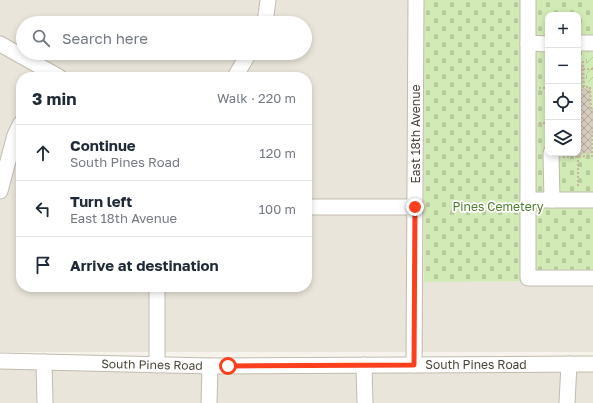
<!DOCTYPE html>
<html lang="en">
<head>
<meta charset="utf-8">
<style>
  :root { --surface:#fff; --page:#f2f2f3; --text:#1f2937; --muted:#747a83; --line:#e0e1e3 }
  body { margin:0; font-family:"Golos Text",sans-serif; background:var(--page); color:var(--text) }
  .controls { position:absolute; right:12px; top:12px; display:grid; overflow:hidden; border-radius:8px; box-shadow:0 2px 6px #0003 }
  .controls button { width:36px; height:36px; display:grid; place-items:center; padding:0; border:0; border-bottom:1px solid var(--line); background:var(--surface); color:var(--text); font:20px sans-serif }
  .stop { position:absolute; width:12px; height:12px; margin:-9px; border:3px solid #fc3f1d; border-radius:50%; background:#fff }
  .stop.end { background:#fc3f1d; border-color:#fff; box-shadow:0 1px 4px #0008 }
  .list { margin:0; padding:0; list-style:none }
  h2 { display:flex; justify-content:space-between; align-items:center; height:52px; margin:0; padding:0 16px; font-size:17px }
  h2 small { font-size:13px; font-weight:400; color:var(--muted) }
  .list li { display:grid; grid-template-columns:26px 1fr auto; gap:12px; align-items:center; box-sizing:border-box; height:56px; padding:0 16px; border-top:1px solid var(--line) }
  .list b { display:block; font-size:15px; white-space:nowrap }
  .list p { margin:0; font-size:13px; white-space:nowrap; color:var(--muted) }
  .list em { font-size:13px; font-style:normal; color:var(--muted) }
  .icon { flex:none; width:22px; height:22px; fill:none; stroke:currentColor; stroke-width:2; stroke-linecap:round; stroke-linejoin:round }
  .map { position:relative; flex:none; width:593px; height:403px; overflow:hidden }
  .search { position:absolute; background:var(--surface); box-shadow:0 2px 6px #0003; left:16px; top:16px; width:296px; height:44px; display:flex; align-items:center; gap:10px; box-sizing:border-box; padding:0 14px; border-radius:22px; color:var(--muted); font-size:15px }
  .panel { position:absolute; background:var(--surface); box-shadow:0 2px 6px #0003; left:16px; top:72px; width:296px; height:220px; border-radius:16px }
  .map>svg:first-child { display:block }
  .residential { fill:#eae5da; fill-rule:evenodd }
  .cemetery { fill:url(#cemetery-stones); fill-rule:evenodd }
  .garden { fill:url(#garden-furrows) }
  .building { fill:url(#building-cross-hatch); stroke:#d3c7b4 }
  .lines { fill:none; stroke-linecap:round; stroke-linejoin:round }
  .minor-casing { stroke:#c2bbae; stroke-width:17 }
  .path { stroke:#c4b79f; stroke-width:2; stroke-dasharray:2 2; stroke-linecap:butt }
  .minor { stroke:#fff; stroke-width:15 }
  .route { stroke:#fc3f1d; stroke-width:5 }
  .labels { text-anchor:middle; stroke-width:3.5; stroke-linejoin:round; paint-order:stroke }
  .street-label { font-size:12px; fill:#4b4439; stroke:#fff }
  .park-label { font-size:12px; fill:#4a7f2a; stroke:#fff }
</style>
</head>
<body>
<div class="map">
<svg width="593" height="403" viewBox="0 0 593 403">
  <defs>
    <pattern id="cemetery-stones" width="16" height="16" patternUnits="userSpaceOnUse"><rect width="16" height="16" fill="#d2eab5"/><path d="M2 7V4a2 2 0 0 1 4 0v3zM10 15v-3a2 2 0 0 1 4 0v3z" fill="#b6ca9c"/></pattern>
    <pattern id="garden-furrows" width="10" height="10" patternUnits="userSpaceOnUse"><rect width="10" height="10" fill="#d2eab5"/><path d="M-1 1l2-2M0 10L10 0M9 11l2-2" fill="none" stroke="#b6ca9c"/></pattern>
    <pattern id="building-cross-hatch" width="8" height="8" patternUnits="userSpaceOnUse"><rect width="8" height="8" fill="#d8cfc1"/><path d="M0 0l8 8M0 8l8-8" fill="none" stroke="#b1aa9e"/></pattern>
  </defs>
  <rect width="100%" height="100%" fill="#f6f3ec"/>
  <!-- residential -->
  <g class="residential">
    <path d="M 0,0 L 424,0 L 424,282 L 593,281 L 593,352 L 0,352 ZM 23,23 L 305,23 L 305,53 L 23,53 ZM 21,77 L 307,77 L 307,287 L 21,287 Z"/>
    <path d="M 0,366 L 593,369 L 593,403 L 0,403 Z"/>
  </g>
  <!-- cemetery -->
  <path class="cemetery" d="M 424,0 L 593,0 L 593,281 L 424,282 ZM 548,15 L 578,15 L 578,153 L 548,153 Z"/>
  <!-- garden -->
  <path class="garden" d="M 587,46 L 593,46 L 593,84 L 592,82 L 587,82 Z"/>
  <!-- building -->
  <g class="building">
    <path d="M 578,63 L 582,63 L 583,83 L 578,84 Z"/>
    <path d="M 578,88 L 579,88 L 579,89 L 590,89 L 590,108 L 593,108 L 593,134 L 591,134 L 591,153 L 581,153 L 581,155 L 574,155 L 574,153 L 561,154 L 560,153 L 578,153 Z"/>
  </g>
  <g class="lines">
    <!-- minor casing -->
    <g class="minor-casing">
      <g id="minor">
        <path d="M 528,0 L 528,278 L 593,278"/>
        <path d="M 265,23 L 268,0"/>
        <path d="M 528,43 L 548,44"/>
        <path d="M 578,43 L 593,43"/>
        <path d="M 0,44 L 59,77"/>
        <path d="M 235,77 L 249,53"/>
        <path d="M 551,153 L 552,200"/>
        <path d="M 0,191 L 15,135 L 21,123"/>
        <path d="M 528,200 L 593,200"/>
        <path d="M 307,207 L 415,207"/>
        <path d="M 0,361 L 210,366 L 593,364"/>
        <path d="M 44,362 L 45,403"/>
        <path d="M 157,365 L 157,287"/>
        <path d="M 364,365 L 365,403"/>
        <path d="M 414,365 L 416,0"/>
        <path d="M 209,403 L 210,366"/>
        <path d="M 567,403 L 569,364"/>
      </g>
    </g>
    <!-- path -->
    <g class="path">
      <path d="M 578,62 L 583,62 L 584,87"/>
      <path d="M 583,69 L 593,69"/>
      <path d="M 578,87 L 590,87 L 591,108 L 591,109 L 593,109"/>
      <path d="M 539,88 L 548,88"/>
      <path d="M 539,123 L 548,123"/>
      <path d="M 578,156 L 578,188"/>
      <path d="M 563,157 L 592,156 L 592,132 L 593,132"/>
    </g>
    <!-- minor -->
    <use href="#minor" class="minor"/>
  </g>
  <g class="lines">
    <!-- route -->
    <path class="route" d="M 228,366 L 414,365 L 415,207"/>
  </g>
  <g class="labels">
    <!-- street labels -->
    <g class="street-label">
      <text transform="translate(416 134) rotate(-90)" y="4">East 18th Avenue</text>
      <text transform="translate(152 365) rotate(1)" y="4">South Pines Road</text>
      <text x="476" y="369">South Pines Road</text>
    </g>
    <!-- park labels -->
    <g class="park-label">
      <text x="498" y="211">Pines Cemetery</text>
    </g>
  </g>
</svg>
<div class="controls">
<button>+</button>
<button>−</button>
<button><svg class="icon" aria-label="locate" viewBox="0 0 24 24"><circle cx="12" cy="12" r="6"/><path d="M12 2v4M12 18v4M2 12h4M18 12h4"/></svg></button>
<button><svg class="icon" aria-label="layers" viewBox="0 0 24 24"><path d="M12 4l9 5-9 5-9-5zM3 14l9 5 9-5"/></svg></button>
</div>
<div class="stop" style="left:228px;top:366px"></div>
<div class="stop end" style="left:415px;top:207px"></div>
<div class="search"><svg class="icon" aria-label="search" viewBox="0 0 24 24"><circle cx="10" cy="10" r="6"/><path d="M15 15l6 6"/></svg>Search here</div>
<section class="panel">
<h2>3 min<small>Walk · 220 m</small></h2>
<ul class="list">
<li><svg class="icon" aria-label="ahead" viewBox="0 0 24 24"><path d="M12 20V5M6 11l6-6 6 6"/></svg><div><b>Continue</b><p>South Pines Road</p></div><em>120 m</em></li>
<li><svg class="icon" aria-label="left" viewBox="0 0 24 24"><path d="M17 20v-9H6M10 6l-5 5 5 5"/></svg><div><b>Turn left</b><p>East 18th Avenue</p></div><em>100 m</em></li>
<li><svg class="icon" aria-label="arrive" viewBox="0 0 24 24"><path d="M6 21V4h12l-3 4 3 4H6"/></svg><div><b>Arrive at destination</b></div></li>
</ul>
</section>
</div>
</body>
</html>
